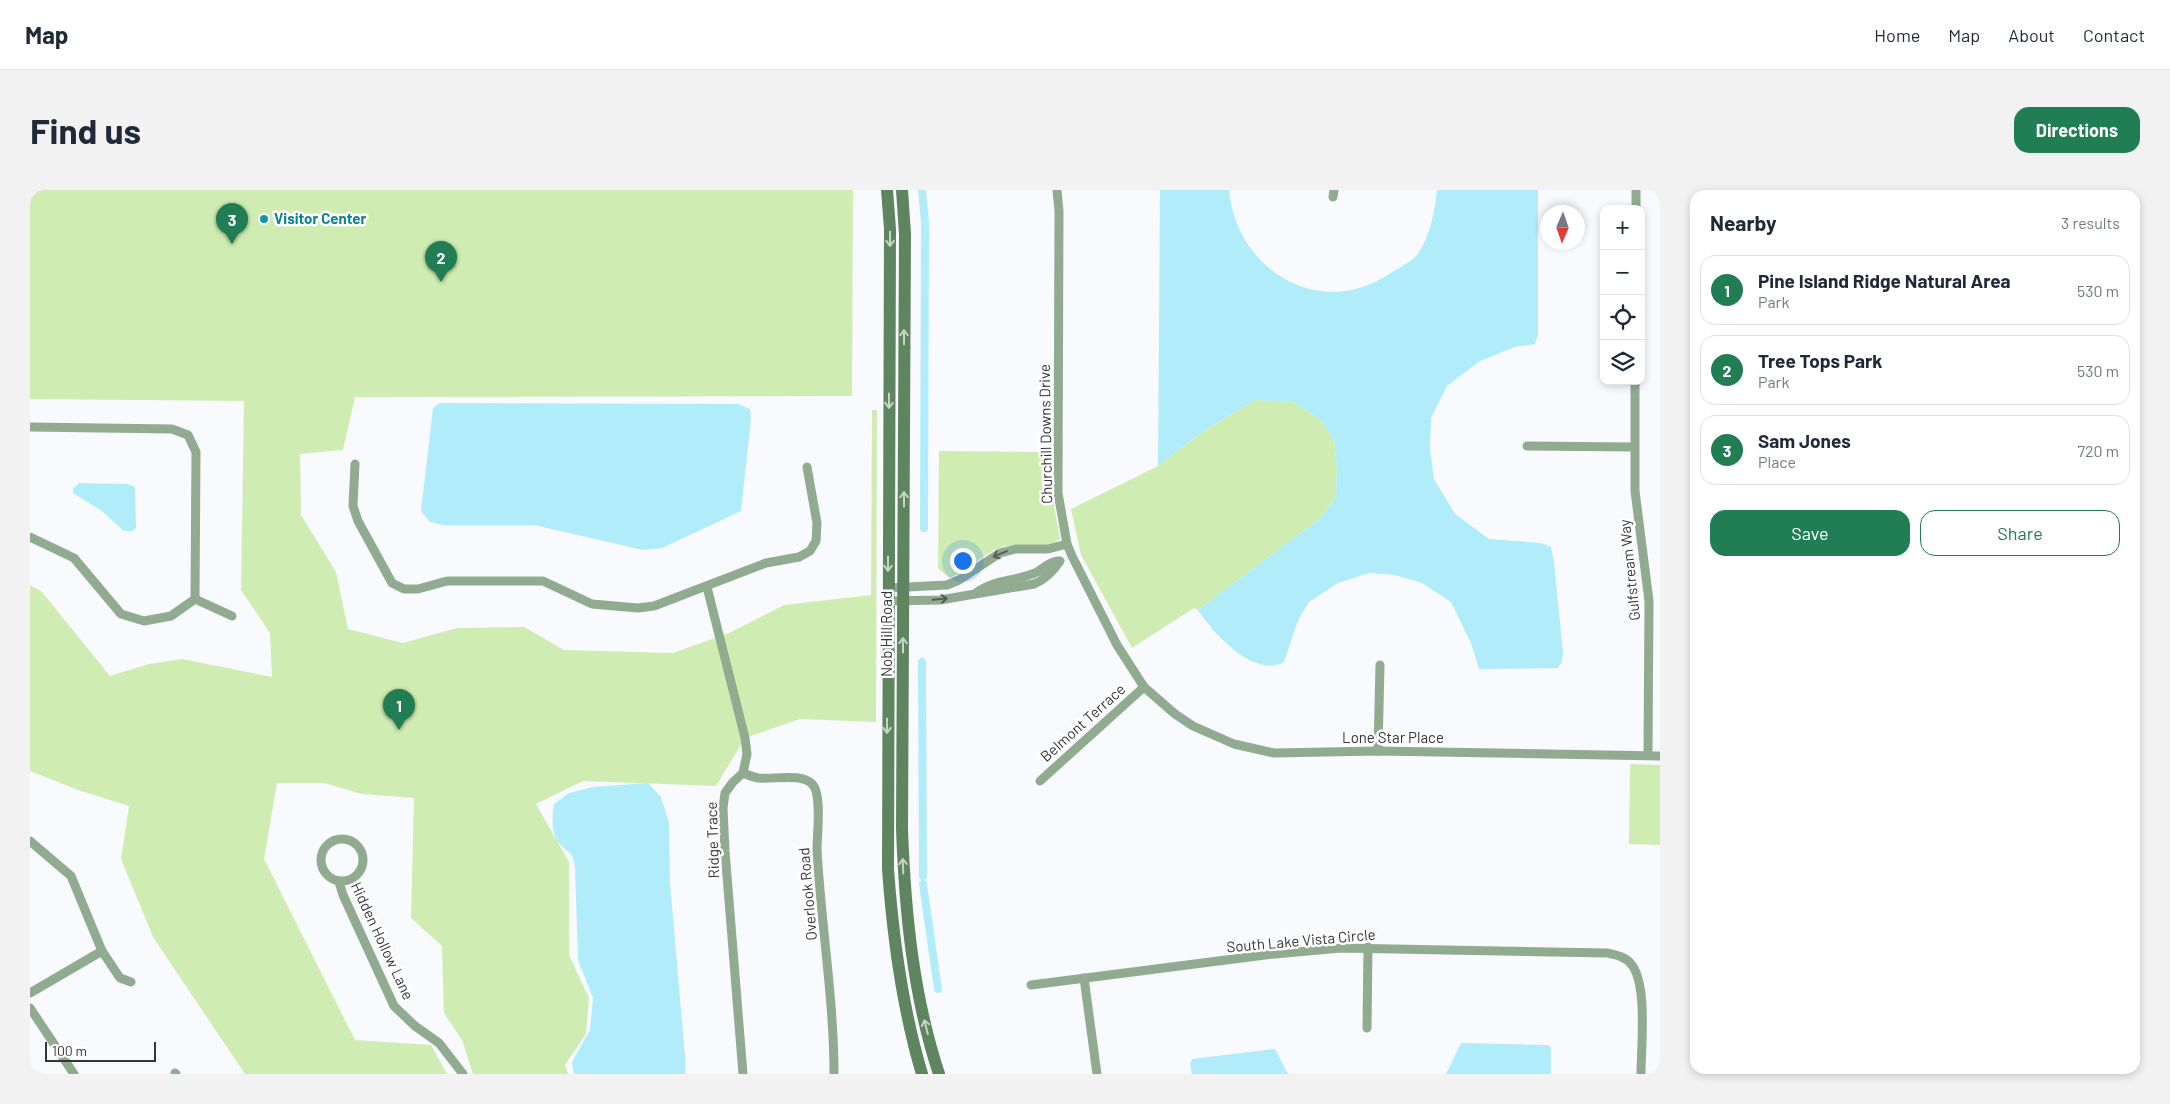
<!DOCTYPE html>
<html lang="en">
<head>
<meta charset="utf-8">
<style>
  :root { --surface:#fff; --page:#f2f2f3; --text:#1f2937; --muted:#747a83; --line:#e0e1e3; --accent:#217d53 }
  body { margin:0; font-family:Barlow,sans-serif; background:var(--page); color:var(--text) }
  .controls { position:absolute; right:15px; top:15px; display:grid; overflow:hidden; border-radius:10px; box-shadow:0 2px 8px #0003 }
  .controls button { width:45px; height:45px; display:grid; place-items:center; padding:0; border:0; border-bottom:1px solid var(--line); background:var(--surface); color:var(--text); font:25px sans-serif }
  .compass { position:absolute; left:1510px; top:15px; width:45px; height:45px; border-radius:50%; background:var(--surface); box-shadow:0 2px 8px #0003; rotate:182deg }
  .scale { position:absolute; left:15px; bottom:12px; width:111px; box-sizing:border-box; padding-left:5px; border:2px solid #353538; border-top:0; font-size:14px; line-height:18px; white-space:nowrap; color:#353538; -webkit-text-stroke:4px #fff; paint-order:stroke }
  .you { position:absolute; left:932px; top:370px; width:18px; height:18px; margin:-12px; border:4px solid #fff; border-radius:50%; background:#1a73e8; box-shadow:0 0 0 8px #1a73e833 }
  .badge { display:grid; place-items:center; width:32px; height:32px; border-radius:50%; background:var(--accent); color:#fff; font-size:16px; font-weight:700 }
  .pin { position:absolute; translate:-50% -41px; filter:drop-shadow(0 1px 2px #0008) }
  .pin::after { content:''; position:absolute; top:26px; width:18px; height:15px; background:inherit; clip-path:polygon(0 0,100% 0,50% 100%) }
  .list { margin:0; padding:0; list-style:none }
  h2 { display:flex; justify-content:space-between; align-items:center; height:65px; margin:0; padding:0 20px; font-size:21px }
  h2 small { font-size:16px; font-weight:400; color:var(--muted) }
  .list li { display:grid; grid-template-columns:32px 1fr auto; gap:15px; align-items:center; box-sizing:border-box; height:70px; margin:0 10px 10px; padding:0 10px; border:1px solid var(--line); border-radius:15px }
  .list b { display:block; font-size:19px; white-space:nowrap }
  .list p { margin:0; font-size:16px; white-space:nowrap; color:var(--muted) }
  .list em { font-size:16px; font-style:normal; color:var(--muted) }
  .actions { display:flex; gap:10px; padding:15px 20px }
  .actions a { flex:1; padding:11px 0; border:1px solid var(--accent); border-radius:15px; text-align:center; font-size:18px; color:var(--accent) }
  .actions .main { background:var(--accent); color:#fff }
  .icon { flex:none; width:28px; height:28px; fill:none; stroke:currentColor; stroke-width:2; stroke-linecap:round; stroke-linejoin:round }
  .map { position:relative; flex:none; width:1630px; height:884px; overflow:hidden; border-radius:15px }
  header { display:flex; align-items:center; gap:30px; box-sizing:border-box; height:70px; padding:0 25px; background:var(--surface); border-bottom:1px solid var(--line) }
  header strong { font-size:24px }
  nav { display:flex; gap:28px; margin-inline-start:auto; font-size:18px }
  .intro { display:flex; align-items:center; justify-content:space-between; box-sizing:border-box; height:120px; padding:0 30px }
  h1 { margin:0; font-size:35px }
  .button { padding:12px 22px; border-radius:15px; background:var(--accent); color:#fff; font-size:18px; font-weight:700 }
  main { display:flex; gap:30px; padding:0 30px }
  aside { flex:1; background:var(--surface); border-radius:15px; box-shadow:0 2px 8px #0003 }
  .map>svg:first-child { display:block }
  .green { fill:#cfedb2 }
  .water { fill:#b0ecf9 }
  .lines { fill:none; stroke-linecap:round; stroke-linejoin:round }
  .canal { stroke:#b0ecf9; stroke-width:8 }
  .minor { stroke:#91ab91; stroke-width:9 }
  .secondary { stroke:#5e8560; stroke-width:12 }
  .oneway { stroke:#c7d4c7 }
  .oneway2 { stroke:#555e57 }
  .culture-dot { fill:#0f9aa8; stroke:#fff; stroke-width:2 }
  .labels { text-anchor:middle; stroke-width:5; stroke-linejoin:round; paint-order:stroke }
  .culture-label { font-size:15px; font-weight:bold; fill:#0d838f; stroke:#fff; text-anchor:start }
  .street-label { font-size:15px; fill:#353538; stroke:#fff }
</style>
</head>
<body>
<header>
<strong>Map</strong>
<nav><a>Home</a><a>Map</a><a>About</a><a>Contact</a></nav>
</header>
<div class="intro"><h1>Find us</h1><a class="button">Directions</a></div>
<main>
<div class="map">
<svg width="1630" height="884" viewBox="0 0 1630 884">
  <rect width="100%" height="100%" fill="#f9fafe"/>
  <!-- green -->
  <g class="green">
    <path d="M 0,0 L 823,0 L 822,206 L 325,207 L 313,260 L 270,264 L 271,325 L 306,382 L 318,439 L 373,453 L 427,438 L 494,437 L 534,460 L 643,463 L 699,443 L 754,415 L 841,405 L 842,220 L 847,220 L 846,532 L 770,529 L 715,548 L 686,596 L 553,591 L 506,614 L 539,672 L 539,765 L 559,808 L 556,844 L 535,875 L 538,884 L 443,884 L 432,850 L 414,823 L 412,756 L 381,728 L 384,608 L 332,604 L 294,593 L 247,593 L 234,669 L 325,850 L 401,855 L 417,884 L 215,884 L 123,747 L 91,669 L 99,616 L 48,600 L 0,581 L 0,395 L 12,402 L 80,486 L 119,474 L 152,469 L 242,487 L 240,443 L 211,400 L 214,211 L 0,209 Z"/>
    <path d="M 1225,210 L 1263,212 L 1292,231 L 1304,250 L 1307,278 L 1306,307 L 1292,327 L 1168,420 L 1164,418 L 1102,458 L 1051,365 L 1041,319 L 1128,276 L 1171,243 Z"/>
    <path d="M 909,261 L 1022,262 L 1024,316 L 1030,348 C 1018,363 994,353 977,356 C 955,360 940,380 919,388 L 908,378 Z"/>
    <path d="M 1600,574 L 1630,575 L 1630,655 L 1599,654 Z"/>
  </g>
  <!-- water -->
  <g class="water">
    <path d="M 1130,0 L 1199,0 C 1206,79 1289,131 1359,84 C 1367,79 1381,72 1387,65 C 1400,47 1405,21 1407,0 L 1508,0 L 1508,144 L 1505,154 L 1485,157 L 1450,171 L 1417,196 L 1401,228 L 1400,259 L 1404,289 L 1425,324 L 1459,349 L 1511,353 L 1521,357 L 1524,372 L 1533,462 L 1532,472 L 1528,478 L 1449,479 L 1441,453 L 1421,412 L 1392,393 L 1365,385 L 1339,383 L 1308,393 L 1279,412 L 1268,430 L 1254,472 C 1224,489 1182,442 1168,420 L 1292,327 L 1306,307 L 1307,278 L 1304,250 L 1292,231 L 1263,212 L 1225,210 L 1171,243 L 1128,276 Z"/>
    <path d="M 410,213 L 708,214 L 720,219 L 721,229 L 711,321 L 632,358 L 613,360 L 504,335 L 412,335 L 400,332 L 391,321 L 403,218 Z"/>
    <path d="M 49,293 L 98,294 L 105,297 L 106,338 L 102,341 L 94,341 L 72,321 L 43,303 L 43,299 Z"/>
    <path d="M 618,593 L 631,607 L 639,633 L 640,693 L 655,866 L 655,884 L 544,884 L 542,872 L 560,840 L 563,808 L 548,770 L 545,677 C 542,659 538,664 528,652 C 521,643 522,625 524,614 L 539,603 L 563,597 Z"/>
    <path d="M 1431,853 L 1519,855 L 1521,859 L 1521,884 L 1416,884 Z"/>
    <path d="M 1245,859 L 1258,884 L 1162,884 L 1160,874 L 1162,869 Z"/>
  </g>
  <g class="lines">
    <!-- canal -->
    <g class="canal">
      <path d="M 892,0 L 895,32 L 894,338"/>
      <path d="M 892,472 L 893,686"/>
      <path d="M 893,694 L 908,799"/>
    </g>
    <!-- minor -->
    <g class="minor">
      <path d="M 1027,0 L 1029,21 L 1028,303 L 1037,354 L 1042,366 L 1087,455 L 1114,497 L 1145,524 L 1163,536 L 1204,554 L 1244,563 L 1348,561 L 1630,566"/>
      <path d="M 1303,7 L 1304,0"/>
      <path d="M 1606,19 L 1606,0"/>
      <path d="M 1605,191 L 1605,301 L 1619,411 L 1618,565"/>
      <path d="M 0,237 L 142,239 L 158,245 L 166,262 L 165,409"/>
      <path d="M 1497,256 L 1604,257"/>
      <path d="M 325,274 L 323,316 L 328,331 L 362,393 L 374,399 L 388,399 L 417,391 L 513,391 L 562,414 L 608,418 L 624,416 L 736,373 L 769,367 L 780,361 L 786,351 L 787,333 L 777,277"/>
      <path d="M 0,347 L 44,368 L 91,424 L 114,431 L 141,426 L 165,409"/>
      <path d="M 677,397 L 715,548 L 717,564 L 713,583 L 703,592 L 695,603 L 693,618 L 695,661 L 713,884"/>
      <path d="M 858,398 L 917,395 L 929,390 L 970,363 L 986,359 L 1018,359 L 1037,354"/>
      <path d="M 946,403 C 966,388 986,392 1007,382 C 1014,378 1019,372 1028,371"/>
      <path d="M 165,409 L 202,426"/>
      <path d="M 858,411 L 910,410 L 1004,394 C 1014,390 1024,380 1030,371"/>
      <path d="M 1348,561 L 1350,475"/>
      <path d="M 713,583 C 718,585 723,587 728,588 C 743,590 772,582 783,595 C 792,606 787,645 787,659 C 791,735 804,809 804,884"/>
      <path d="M 1010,591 L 1114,497"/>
      <circle cx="312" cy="670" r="21"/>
      <path d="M 0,651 L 41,686 L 72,761 L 90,788 L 101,792"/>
      <path d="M 309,692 L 313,705 L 364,816 L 385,836 L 409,853 L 433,884"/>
      <path d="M 1054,788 L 1067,884"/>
      <path d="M 1001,795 L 1235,765 L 1311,758 L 1577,763 C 1586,765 1596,767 1601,774 C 1618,793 1611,858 1611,884"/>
      <path d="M 0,803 L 72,761"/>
      <path d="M 0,818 L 44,884"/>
      <path d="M 1337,838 L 1338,757"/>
      <path d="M 145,883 L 146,884"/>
    </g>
    <!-- secondary -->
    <g class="secondary">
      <path d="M 857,0 L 860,39 L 858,679 C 863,749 872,817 892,884"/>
      <path d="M 872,0 L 875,44 L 872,639 C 875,722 883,805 909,884"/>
    </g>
  </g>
  <!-- one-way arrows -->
  <defs><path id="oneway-shaft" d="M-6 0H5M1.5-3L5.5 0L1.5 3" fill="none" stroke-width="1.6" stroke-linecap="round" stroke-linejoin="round" transform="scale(1.25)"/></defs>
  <g class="oneway">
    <use href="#oneway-shaft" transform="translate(860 49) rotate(90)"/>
    <use href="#oneway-shaft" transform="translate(874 147) rotate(-90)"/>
    <use href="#oneway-shaft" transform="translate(859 211) rotate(90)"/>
    <use href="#oneway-shaft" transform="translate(874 309) rotate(-90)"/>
    <use href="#oneway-shaft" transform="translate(858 374) rotate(90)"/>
    <use href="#oneway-shaft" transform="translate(873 455) rotate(-90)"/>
    <use href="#oneway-shaft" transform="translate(857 536) rotate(90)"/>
    <use href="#oneway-shaft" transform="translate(873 676) rotate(-92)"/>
    <use href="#oneway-shaft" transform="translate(896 837) rotate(-104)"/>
  </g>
  <g class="oneway2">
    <use href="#oneway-shaft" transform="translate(970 364) rotate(157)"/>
    <use href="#oneway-shaft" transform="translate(910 409) rotate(-5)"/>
  </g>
  <!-- markers -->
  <circle class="culture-dot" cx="234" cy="29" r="5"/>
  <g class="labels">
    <!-- culture labels -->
    <g class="culture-label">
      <text x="244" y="34">Visitor Center</text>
    </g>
    <!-- street labels -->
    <g class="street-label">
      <text transform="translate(1016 244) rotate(-91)" y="5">Churchill Downs Drive</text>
      <text transform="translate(1600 380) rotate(-96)" y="5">Gulfstream Way</text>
      <text transform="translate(857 444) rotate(-90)" y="5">Nob Hill Road</text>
      <text transform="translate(1053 533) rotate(-42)" y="5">Belmont Terrace</text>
      <text x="1363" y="553">Lone Star Place</text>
      <text transform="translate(683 650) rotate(-92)" y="5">Ridge Trace</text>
      <text transform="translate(778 704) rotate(-95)" y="5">Overlook Road</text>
      <text transform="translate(352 751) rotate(65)" y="5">Hidden Hollow Lane</text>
      <text transform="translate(1271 751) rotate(-5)" y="5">South Lake Vista Circle</text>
    </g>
  </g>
</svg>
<div class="controls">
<button>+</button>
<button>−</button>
<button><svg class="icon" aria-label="locate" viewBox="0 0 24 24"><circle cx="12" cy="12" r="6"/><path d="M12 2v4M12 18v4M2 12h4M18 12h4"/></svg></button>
<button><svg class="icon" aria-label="layers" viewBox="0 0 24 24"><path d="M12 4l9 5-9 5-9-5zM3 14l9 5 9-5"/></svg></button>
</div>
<svg class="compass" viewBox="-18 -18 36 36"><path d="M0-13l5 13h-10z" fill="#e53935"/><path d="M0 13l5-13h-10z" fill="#747a83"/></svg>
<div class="scale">100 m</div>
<div class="you"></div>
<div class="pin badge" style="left:369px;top:540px">1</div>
<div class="pin badge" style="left:411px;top:92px">2</div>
<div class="pin badge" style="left:202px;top:54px">3</div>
</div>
<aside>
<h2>Nearby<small>3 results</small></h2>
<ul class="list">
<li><span class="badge">1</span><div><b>Pine Island Ridge Natural Area</b><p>Park</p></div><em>530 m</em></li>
<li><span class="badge">2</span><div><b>Tree Tops Park</b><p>Park</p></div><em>530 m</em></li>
<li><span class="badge">3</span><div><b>Sam Jones</b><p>Place</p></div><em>720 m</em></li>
</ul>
<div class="actions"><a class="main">Save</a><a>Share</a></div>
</aside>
</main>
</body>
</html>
